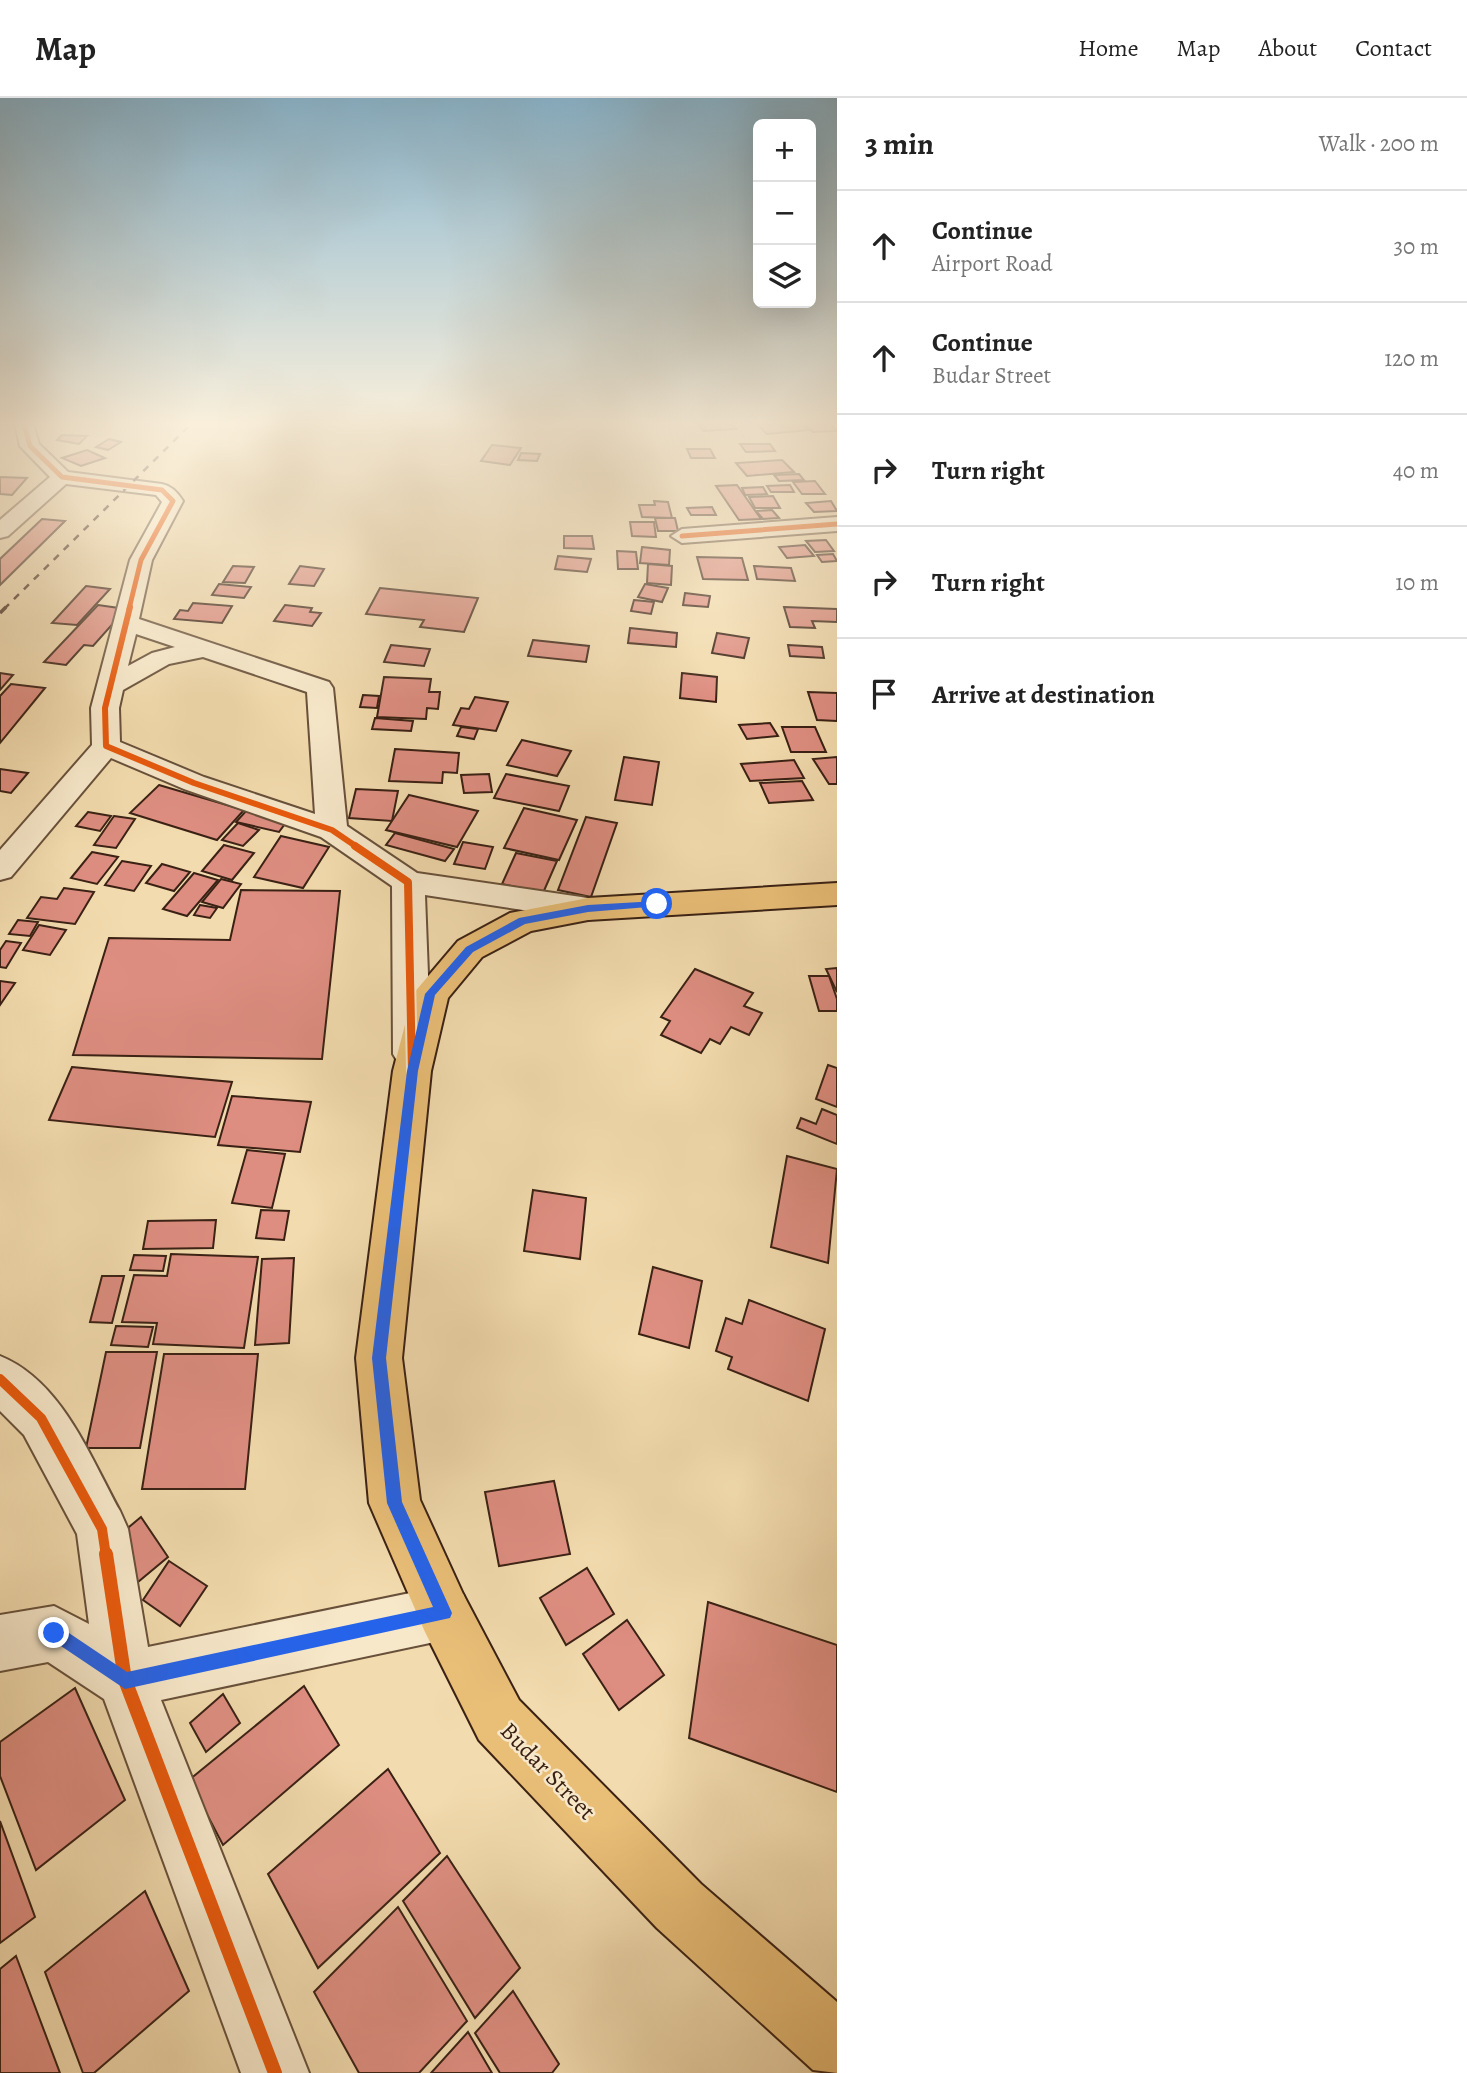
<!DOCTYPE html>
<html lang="en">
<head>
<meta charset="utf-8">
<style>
  :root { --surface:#fff; --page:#f6f6f6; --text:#222; --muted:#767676; --line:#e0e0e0 }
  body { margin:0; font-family:Alegreya,serif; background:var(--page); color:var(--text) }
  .controls { position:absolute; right:21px; top:21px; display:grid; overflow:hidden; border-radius:10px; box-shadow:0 7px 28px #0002 }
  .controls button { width:63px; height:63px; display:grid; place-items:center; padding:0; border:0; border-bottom:2px solid var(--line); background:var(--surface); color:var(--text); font:35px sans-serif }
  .stop { position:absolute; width:21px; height:21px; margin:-16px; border:5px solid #2563eb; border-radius:50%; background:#fff }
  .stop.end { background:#2563eb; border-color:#fff; box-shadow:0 2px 7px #0008 }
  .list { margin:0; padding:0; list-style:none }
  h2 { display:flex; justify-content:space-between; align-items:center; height:91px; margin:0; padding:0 28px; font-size:30px }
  h2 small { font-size:23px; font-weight:400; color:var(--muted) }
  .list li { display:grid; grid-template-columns:46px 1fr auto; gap:21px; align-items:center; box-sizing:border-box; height:112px; padding:0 28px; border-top:2px solid var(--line) }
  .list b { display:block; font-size:26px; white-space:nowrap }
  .list p { margin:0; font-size:23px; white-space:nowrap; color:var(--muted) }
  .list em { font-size:23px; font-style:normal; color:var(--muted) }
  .icon { flex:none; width:38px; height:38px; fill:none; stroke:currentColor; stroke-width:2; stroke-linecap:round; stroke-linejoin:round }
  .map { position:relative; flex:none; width:837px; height:1975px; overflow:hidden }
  header { display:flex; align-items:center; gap:42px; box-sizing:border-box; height:98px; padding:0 35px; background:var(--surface); border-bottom:2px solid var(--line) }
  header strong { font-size:33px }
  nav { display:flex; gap:38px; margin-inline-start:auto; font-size:24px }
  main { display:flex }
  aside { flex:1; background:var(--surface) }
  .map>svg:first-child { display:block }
  .building { fill:#de8e81; stroke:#3a2114; stroke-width:2 }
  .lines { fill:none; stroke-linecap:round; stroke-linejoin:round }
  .minor-casing { stroke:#68503a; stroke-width:4 }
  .major-casing { stroke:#3a2114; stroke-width:4 }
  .minor { fill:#f7e8ca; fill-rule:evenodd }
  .major { fill:#e9be77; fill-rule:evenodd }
  .rail-far1 { stroke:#3a2114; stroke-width:2.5; stroke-dasharray:7 7; stroke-linecap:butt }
  .rail { stroke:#3a2114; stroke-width:3.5; stroke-dasharray:9 9; stroke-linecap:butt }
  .cycleway-far4-casing { stroke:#f7e8ca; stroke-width:8 }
  .cycleway-far3-casing { stroke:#f7e8ca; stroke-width:10 }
  .cycleway-far2-casing { stroke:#f7e8ca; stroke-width:12 }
  .cycleway-far1-casing { stroke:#f7e8ca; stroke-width:15 }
  .cycleway-casing { stroke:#f7e8ca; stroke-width:18 }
  .cycleway-far4 { stroke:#e8590c; stroke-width:5 }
  .cycleway-far3 { stroke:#e8590c; stroke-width:6 }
  .cycleway-far2 { stroke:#e8590c; stroke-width:8 }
  .cycleway-far1 { stroke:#e8590c; stroke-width:10 }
  .cycleway { stroke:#e8590c; stroke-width:14 }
  .route { fill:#2563eb }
  .labels { text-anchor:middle; stroke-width:5; stroke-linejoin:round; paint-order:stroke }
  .near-street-label { font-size:24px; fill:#3a2114; stroke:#f7e8ca }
</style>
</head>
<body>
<header>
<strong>Map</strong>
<nav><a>Home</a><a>Map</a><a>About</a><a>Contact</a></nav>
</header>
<main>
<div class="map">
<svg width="837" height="1975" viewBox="0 0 837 1975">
  <rect width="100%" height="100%" fill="#f2dbae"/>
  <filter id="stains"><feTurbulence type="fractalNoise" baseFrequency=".00286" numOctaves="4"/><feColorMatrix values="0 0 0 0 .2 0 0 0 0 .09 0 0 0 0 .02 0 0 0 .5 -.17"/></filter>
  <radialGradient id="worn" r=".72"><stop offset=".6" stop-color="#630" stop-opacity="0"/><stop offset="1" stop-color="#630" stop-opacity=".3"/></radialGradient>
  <!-- building -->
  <g class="building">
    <path d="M 698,326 L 731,326 L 736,331 L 704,333 Z"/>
    <path d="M 757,326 L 802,326 L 809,332 L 767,336 Z"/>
    <path d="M 804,326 L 830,326 L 837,333 L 813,334 Z"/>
    <path d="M 62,337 L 87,338 L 79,346 L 57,342 Z"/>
    <path d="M 109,341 L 121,344 L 108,352 L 96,349 Z"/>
    <path d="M 740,346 L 770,346 L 775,353 L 746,354 Z"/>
    <path d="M 492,347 L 521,350 L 510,367 L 481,363 Z"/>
    <path d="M 687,351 L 710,351 L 715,360 L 691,360 Z"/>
    <path d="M 87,352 L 105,360 L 81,368 L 62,360 Z"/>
    <path d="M 521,355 L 540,356 L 537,363 L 518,362 Z"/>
    <path d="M 782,362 L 794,374 L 747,378 L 736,365 Z"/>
    <path d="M 799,376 L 804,382 L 779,383 L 774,377 Z"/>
    <path d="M 0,379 L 27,380 L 12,397 L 0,396 Z"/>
    <path d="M 815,383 L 825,396 L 802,396 L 793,384 Z"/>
    <path d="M 737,387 L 761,421 L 739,422 L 716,388 Z"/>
    <path d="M 790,387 L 794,394 L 771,394 L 767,388 Z"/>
    <path d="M 763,389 L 767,396 L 745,397 L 742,390 Z"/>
    <path d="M 773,398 L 780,410 L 755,410 L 749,399 Z"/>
    <path d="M 654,403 L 668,404 L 672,420 L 642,419 L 639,407 L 655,407 Z"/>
    <path d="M 831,403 L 837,413 L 814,414 L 806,405 Z"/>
    <path d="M 712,409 L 716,417 L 691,417 L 687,410 Z"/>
    <path d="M 772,412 L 779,420 L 763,421 L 756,413 Z"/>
    <path d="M 655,420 L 675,420 L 678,433 L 658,433 Z"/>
    <path d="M 42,421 L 65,423 L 0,487 L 0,461 Z"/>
    <path d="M 630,424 L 654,424 L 656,439 L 632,438 Z"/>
    <path d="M 564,438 L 592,438 L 594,451 L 564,450 Z"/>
    <path d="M 826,442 L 834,453 L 815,454 L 806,443 Z"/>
    <path d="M 805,447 L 814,458 L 787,460 L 779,449 Z"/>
    <path d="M 642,449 L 670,452 L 669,467 L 640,465 Z"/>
    <path d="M 617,453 L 636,454 L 638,471 L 618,471 Z"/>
    <path d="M 833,456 L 837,463 L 822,464 L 817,457 Z"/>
    <path d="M 558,458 L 591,461 L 587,474 L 555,471 Z"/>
    <path d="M 697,459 L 742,460 L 748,482 L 703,481 Z"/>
    <path d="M 648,466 L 672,468 L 671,487 L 647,485 Z"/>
    <path d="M 233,468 L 254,469 L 245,485 L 223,484 Z"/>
    <path d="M 300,468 L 324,471 L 314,488 L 289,486 Z"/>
    <path d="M 754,468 L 791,470 L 795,483 L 757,481 Z"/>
    <path d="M 219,486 L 251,489 L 244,500 L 212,497 Z"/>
    <path d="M 645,486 L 668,490 L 662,504 L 638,499 Z"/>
    <path d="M 86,488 L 110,491 L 77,527 L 52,525 Z"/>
    <path d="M 380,490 L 478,500 L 464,534 L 420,529 L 424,522 L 366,516 Z"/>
    <path d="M 685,495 L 710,498 L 708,509 L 683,507 Z"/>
    <path d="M 634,502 L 654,504 L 651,516 L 631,513 Z"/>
    <path d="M 193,505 L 232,508 L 222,525 L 174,521 L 180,512 L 188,513 Z"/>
    <path d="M 98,507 L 126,511 L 93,548 L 84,547 L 66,567 L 44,564 Z"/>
    <path d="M 285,507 L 312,510 L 310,514 L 321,515 L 312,528 L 274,523 Z"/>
    <path d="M 784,509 L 837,511 L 837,524 L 812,523 L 815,530 L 790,529 Z"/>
    <path d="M 630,530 L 677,535 L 676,549 L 628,545 Z"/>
    <path d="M 717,535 L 749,540 L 744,560 L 712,555 Z"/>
    <path d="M 533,542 L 589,548 L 586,564 L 528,558 Z"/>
    <path d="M 391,547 L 430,551 L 424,568 L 384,564 Z"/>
    <path d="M 788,547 L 822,549 L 824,560 L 790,558 Z"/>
    <path d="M 0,575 L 13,577 L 0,592 Z"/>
    <path d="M 682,575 L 717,579 L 716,604 L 680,600 Z"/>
    <path d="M 384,579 L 431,581 L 429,594 L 440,594 L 438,611 L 427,610 L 426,621 L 377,619 Z"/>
    <path d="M 11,586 L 45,590 L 0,645 L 0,598 Z"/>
    <path d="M 808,594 L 837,595 L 837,623 L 817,622 Z"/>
    <path d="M 363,597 L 379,598 L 377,610 L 360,609 Z"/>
    <path d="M 475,599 L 508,604 L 496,633 L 453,627 L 461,610 L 469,611 Z"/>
    <path d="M 375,620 L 413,623 L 411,633 L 372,631 Z"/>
    <path d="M 770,625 L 778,638 L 747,641 L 739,627 Z"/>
    <path d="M 461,629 L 478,631 L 474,641 L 457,638 Z"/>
    <path d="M 782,629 L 815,629 L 826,654 L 791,654 Z"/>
    <path d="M 522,642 L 571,653 L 557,678 L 507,667 Z"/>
    <path d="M 395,651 L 459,655 L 457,675 L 443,674 L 442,685 L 389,683 Z"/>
    <path d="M 624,659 L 659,664 L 652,707 L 615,702 Z"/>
    <path d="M 837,659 L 837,686 L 829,686 L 813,661 Z"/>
    <path d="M 794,662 L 804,680 L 750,683 L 741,666 Z"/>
    <path d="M 0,671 L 28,675 L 11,695 L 0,693 Z"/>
    <path d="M 489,676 L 492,694 L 464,695 L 461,677 Z"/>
    <path d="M 506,676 L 569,688 L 559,713 L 494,700 Z"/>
    <path d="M 802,683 L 813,702 L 769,705 L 760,685 Z"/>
    <path d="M 159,687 L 244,712 L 217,742 L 130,715 Z"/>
    <path d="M 356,691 L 398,693 L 392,723 L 349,720 Z"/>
    <path d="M 409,697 L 478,713 L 457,749 L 386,732 Z"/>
    <path d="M 524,710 L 577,722 L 559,762 L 504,750 Z"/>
    <path d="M 246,713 L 287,723 L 279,734 L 236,724 Z"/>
    <path d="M 88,714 L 111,718 L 100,733 L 76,728 Z"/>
    <path d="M 114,718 L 135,721 L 116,750 L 94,747 Z"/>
    <path d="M 586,719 L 617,725 L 591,799 L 558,792 Z"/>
    <path d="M 238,725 L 259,732 L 243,748 L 222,742 Z"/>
    <path d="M 395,735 L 454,751 L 445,763 L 386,747 Z"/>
    <path d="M 281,738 L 329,749 L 303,790 L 254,779 Z"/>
    <path d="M 463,744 L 493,749 L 485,771 L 454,766 Z"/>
    <path d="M 224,747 L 254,755 L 232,782 L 202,773 Z"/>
    <path d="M 92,754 L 118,759 L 97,786 L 71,780 Z"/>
    <path d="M 516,755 L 557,763 L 543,795 L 502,786 Z"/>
    <path d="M 122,763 L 151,768 L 134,793 L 105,787 Z"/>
    <path d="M 162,766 L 190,774 L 174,793 L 146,785 Z"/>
    <path d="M 194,775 L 218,782 L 187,818 L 163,811 Z"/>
    <path d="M 221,781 L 241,786 L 223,810 L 202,804 Z"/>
    <path d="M 64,790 L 94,794 L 75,826 L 27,820 L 41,799 L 57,801 Z"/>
    <path d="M 241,792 L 340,793 L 322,961 L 73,957 L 109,840 L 230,842 Z"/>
    <path d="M 200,807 L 217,810 L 210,820 L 194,817 Z"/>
    <path d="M 18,822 L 38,824 L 30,838 L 9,836 Z"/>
    <path d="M 39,827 L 66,832 L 50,857 L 23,852 Z"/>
    <path d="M 6,843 L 21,845 L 6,870 L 0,869 L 0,852 Z"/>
    <path d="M 837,870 L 837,894 L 826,871 Z"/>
    <path d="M 695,871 L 753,895 L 744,908 L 762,915 L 749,937 L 731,929 L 720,946 L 710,941 L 701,955 L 661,937 L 670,923 L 661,919 Z"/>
    <path d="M 809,878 L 829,878 L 837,901 L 837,913 L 819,913 Z"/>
    <path d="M 0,883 L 15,885 L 0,907 Z"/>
    <path d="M 828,967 L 837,970 L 837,1009 L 816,1001 Z"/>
    <path d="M 72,969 L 232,984 L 215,1039 L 49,1022 Z"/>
    <path d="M 232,998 L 311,1004 L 300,1054 L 218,1047 Z"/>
    <path d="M 822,1011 L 837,1017 L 837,1046 L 797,1030 L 801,1020 L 816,1026 Z"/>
    <path d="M 247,1052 L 285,1056 L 272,1110 L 232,1105 Z"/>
    <path d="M 787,1058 L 837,1071 L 828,1165 L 771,1149 Z"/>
    <path d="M 533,1092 L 586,1100 L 580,1161 L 524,1153 Z"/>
    <path d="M 261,1112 L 289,1113 L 284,1142 L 256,1140 Z"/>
    <path d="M 216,1122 L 213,1150 L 143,1151 L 148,1123 Z"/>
    <path d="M 171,1156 L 258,1159 L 244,1250 L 153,1246 L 157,1225 L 122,1224 L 134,1177 L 167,1178 Z"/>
    <path d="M 134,1157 L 166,1158 L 163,1173 L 130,1172 Z"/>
    <path d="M 294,1160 L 289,1245 L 255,1247 L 262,1161 Z"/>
    <path d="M 653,1169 L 702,1183 L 689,1250 L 639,1236 Z"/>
    <path d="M 102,1178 L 124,1178 L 112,1225 L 90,1224 Z"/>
    <path d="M 749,1202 L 825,1231 L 808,1303 L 728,1271 L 732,1259 L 716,1253 L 726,1220 L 742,1226 Z"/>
    <path d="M 116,1228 L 153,1229 L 148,1249 L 111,1247 Z"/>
    <path d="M 106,1254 L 157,1254 L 140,1350 L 86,1350 Z"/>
    <path d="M 164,1256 L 258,1256 L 245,1391 L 142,1391 Z"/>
    <path d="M 554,1383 L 570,1456 L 499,1468 L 485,1394 Z"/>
    <path d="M 141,1419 L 168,1459 L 138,1484 L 111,1444 Z"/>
    <path d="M 169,1463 L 207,1488 L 180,1528 L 143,1502 Z"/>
    <path d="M 587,1470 L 614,1516 L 566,1547 L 540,1500 Z"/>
    <path d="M 708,1504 L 837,1547 L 837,1694 L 689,1640 Z"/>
    <path d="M 627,1522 L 664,1577 L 619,1612 L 583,1556 Z"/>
    <path d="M 304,1588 L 339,1647 L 223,1747 L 189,1682 Z"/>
    <path d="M 75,1590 L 125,1702 L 36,1772 L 0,1678 L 0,1644 Z"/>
    <path d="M 223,1596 L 240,1625 L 206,1654 L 190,1625 Z"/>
    <path d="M 388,1671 L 440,1755 L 318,1870 L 268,1776 Z"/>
    <path d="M 0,1723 L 35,1819 L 0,1845 Z"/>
    <path d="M 447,1758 L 520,1870 L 475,1920 L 403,1803 Z"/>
    <path d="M 145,1793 L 189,1893 L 94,1975 L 83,1975 L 45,1874 Z"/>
    <path d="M 398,1809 L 467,1923 L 419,1975 L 359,1975 L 314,1894 Z"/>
    <path d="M 16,1858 L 60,1975 L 0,1975 L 0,1871 Z"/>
    <path d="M 513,1893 L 559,1966 L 552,1975 L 500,1975 L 475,1935 Z"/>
    <path d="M 468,1934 L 492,1975 L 431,1975 Z"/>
  </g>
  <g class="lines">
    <!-- minor casing -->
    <g class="minor-casing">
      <g id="minor">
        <path d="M 15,326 L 33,326 L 39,346 L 68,374 L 162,386 C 172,388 178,395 183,403 L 152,462 L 139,521 L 329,584 L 333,590 L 347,728 L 417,775 L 588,800 L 600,803 L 605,811 L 600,819 L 588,822 L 425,797 L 431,956 L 425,966 L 412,970 L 399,966 L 393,956 L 392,788 L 321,739 L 184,691 L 111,660 L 11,779 L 0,782 L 0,752 L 92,647 L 91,610 L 130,462 L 162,404 L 156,397 L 66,386 L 8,438 L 0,440 L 0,422 L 50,379 L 20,348 ZM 136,536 L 175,549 L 152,555 L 128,568 ZM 203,559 L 307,594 L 315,716 L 204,679 L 120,644 L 119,610 L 123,592 L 169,566 Z"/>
        <path d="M 837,419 L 837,433 L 682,445 L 671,438 L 682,431 Z"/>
        <path d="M 0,1258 C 62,1283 90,1359 120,1413 L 128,1431 L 148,1549 L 444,1488 L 463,1496 L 471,1515 L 463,1534 L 444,1542 L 161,1602 L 309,1975 L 241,1975 L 104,1601 L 48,1564 L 0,1573 L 0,1517 L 54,1508 L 89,1526 L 77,1436 L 24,1337 L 0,1313 Z"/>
      </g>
    </g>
    <!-- major casing -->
    <g class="major-casing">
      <path id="major" d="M 837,785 L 837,807 L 588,822 L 531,833 L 482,859 L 448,900 L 431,973 L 402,1260 L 420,1402 L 463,1496 L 519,1602 L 701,1786 L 837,1904 L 837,1975 L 813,1972 L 657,1830 L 479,1642 L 425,1534 L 369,1405 L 356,1260 L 393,973 L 413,896 L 458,843 L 510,815 L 588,800 Z"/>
    </g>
    <!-- minor -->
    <use href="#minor" class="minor"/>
    <!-- major -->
    <use href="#major" class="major"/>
    <!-- rail-far1 -->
    <path class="rail-far1" d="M 4,511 L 191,326"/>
    <!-- rail -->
    <path class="rail" d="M 0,515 L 6,509"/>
    <!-- cycleway-far4 casing -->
    <g class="cycleway-far4-casing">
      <g id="cycleway-far4">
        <path d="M 24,326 L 30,348 L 62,379 L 162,392 L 173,403 L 141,462 L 129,511"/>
        <path d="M 682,438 L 837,426"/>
      </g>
    </g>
    <!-- cycleway-far3 casing -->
    <g class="cycleway-far3-casing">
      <path id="cycleway-far3" d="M 130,509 L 105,610 L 106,648 L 194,685 L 332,732 L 357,749"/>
    </g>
    <!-- cycleway-far2 casing -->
    <g class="cycleway-far2-casing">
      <path id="cycleway-far2" d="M 355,748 L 408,784 L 412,973"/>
    </g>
    <!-- cycleway-far1 casing -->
    <g class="cycleway-far1-casing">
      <path id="cycleway-far1" d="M 0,1281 L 41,1320 L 102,1431 L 106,1458"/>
    </g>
    <!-- cycleway casing -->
    <g class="cycleway-casing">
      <path id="cycleway" d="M 106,1456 L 125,1582 L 275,1975"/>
    </g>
    <!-- cycleway-far4 -->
    <use href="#cycleway-far4" class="cycleway-far4"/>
    <!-- cycleway-far3 -->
    <use href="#cycleway-far3" class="cycleway-far3"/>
    <!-- cycleway-far2 -->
    <use href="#cycleway-far2" class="cycleway-far2"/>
    <!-- cycleway-far1 -->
    <use href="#cycleway-far1" class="cycleway-far1"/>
    <!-- cycleway -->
    <use href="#cycleway" class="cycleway"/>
  </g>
  <!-- sky -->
  <linearGradient id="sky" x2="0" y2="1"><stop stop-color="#89b7d1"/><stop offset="0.54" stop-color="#f9efdb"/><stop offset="1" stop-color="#f9efdb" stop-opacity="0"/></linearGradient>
  <rect width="837" height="602" fill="url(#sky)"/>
  <!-- route -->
  <path class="route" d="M 657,803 L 660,808 L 588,814 L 525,826 L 473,854 L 435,897 L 418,973 L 386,1260 L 402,1404 L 452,1515 L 450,1520 L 125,1591 L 49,1540 L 49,1529 L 60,1529 L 127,1574 L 433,1509 L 387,1405 L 372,1260 L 407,973 L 425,896 L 466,849 L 519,820 L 588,807 Z"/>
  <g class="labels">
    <!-- near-street labels -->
    <g class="near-street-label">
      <text transform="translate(548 1673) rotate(46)" y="8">Budar Street</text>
    </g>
  </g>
  <rect width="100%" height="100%" filter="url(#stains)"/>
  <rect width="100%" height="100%" fill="url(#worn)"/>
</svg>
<div class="controls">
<button>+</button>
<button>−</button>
<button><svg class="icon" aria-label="layers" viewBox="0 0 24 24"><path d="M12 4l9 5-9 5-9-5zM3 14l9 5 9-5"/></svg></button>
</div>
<div class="stop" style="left:657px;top:806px"></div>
<div class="stop end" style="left:54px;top:1535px"></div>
</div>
<aside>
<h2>3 min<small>Walk · 200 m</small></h2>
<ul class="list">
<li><svg class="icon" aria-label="ahead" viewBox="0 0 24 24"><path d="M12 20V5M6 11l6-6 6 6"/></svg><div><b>Continue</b><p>Airport Road</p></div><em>30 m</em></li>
<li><svg class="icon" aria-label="ahead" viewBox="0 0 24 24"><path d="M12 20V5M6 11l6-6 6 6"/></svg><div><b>Continue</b><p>Budar Street</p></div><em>120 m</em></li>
<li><svg class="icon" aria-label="right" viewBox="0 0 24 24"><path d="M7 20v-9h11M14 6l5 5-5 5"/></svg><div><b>Turn right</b></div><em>40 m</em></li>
<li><svg class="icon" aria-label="right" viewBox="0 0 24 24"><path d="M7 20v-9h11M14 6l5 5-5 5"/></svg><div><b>Turn right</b></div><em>10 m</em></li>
<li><svg class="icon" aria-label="arrive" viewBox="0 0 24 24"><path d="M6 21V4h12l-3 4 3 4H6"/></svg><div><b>Arrive at destination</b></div></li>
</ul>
</aside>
</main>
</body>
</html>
